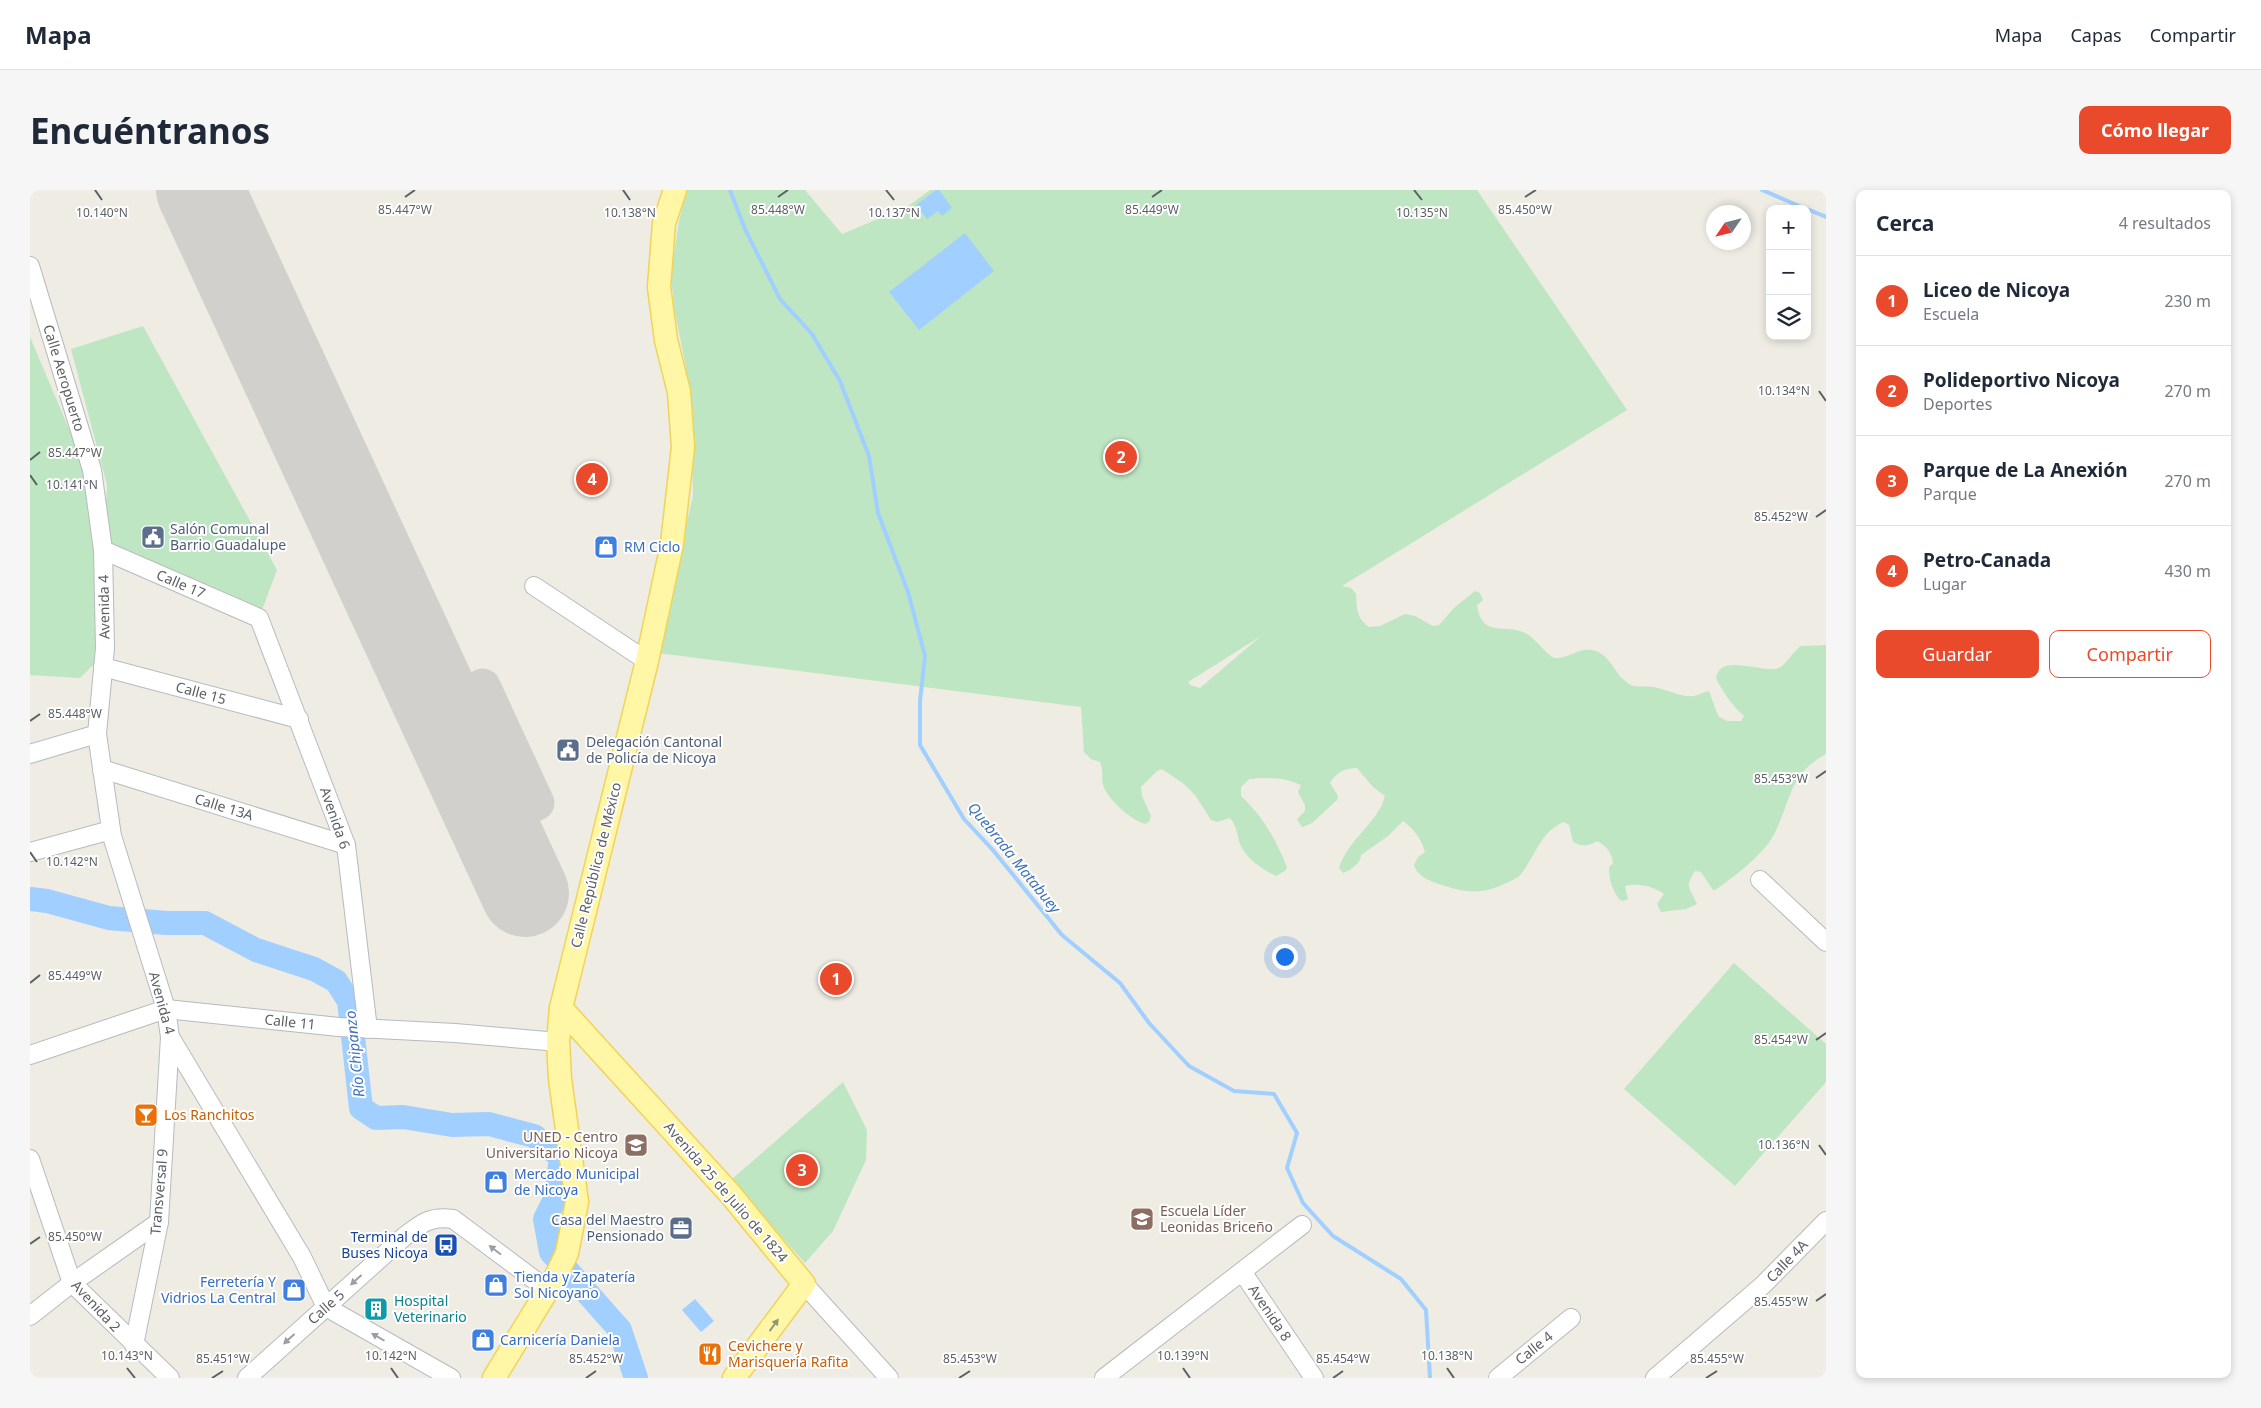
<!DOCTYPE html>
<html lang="es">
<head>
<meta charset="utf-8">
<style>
  :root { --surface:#fff; --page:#f6f6f7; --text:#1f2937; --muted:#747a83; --line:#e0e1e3; --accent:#ea4a2c }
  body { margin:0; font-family:"Noto Sans",sans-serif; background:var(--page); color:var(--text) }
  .controls { position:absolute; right:15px; top:15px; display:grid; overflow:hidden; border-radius:10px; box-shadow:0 2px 8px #0003 }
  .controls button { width:45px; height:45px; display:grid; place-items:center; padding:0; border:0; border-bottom:1px solid var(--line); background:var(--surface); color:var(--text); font:25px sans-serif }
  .compass { position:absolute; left:1676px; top:15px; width:45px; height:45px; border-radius:50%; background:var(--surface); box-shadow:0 2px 8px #0003; rotate:235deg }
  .you { position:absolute; left:1254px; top:766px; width:18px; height:18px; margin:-12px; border:4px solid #fff; border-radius:50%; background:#1a73e8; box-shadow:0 0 0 8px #1a73e833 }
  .badge { display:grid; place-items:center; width:32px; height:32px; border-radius:50%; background:var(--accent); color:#fff; font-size:16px; font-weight:700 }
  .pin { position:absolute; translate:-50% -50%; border:2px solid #fff; box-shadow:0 1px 5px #0006 }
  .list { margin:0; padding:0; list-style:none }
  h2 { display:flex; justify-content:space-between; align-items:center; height:65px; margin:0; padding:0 20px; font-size:21px }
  h2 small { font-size:16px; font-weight:400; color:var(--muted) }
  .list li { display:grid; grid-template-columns:32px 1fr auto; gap:15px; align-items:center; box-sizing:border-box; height:90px; padding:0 20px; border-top:1px solid var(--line) }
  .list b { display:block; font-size:19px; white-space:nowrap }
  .list p { margin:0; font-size:16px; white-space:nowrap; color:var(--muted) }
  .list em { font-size:16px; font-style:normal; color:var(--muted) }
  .actions { display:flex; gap:10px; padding:15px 20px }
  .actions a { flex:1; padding:11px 0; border:1px solid var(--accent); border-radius:10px; text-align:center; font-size:18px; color:var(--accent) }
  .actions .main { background:var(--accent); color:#fff }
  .icon { flex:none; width:28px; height:28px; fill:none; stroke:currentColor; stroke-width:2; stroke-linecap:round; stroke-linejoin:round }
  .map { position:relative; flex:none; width:1796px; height:1188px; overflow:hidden; border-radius:10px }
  header { display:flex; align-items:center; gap:30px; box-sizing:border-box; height:70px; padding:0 25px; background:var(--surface); border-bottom:1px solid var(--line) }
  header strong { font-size:24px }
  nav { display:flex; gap:28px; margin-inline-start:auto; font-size:18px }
  .intro { display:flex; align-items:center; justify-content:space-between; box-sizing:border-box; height:120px; padding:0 30px }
  h1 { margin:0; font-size:35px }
  .button { padding:12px 22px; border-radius:10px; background:var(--accent); color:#fff; font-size:18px; font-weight:700 }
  main { display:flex; gap:30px; padding:0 30px }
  aside { flex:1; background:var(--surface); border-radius:10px; box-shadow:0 2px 8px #0003 }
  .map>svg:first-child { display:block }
  .green { fill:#bfe6c2; fill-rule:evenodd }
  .water { fill:#a1cfff }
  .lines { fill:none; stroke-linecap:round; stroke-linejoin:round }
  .stream { stroke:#a1cfff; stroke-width:4 }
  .river { stroke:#a1cfff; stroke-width:24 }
  .taxiway { stroke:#d1d0cc; stroke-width:35 }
  .runway { stroke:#d1d0cc; stroke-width:88 }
  .minor-casing { stroke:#b8babf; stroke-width:20 }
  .major-casing { stroke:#f2d357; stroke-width:25 }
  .minor { stroke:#fff; stroke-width:18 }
  .major { stroke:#fff7a6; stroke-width:22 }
  .oneway { fill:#9d9ea1 }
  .oneway2 { fill:#94947a }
  .ticks { fill:none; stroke:#5b5e63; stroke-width:2 }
  .labels { text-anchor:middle; stroke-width:4; stroke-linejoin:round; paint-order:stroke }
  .street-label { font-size:14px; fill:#5b5e63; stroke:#fff }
  .service-label { font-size:14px; fill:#4e5e75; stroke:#fff; text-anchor:start }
  .shop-label { font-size:14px; fill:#366cbe; stroke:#fff; text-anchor:start }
  .food-label { font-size:14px; fill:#c56008; stroke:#fff; text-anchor:start }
  .education-label { font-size:14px; fill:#785e54; stroke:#fff; text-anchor:end }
  .transit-label { font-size:14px; fill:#164399; stroke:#fff; text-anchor:end }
  .culture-label { font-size:14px; fill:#0d838f; stroke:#fff; text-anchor:start }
  .water-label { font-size:15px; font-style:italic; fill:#4073ba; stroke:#fff }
  .ticks-label { font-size:12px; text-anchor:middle; fill:#5b5e63; stroke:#fff; stroke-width:4; stroke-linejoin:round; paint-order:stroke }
</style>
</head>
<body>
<header>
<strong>Mapa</strong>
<nav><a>Mapa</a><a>Capas</a><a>Compartir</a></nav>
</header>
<div class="intro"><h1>Encuéntranos</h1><a class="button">Cómo llegar</a></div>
<main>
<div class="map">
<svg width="1796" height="1188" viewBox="0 0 1796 1188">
  <rect width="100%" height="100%" fill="#eeece3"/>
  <!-- green -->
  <g class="green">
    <path d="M 657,0 L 775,0 L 812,44 L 877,17 L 900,0 L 1447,0 L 1597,220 L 1312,396 L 1321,398 L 1326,404 C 1327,419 1326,427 1339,437 L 1350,436 L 1375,424 L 1385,426 L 1403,436 L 1409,435 L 1424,418 L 1445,401 L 1450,403 L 1453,410 L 1447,415 C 1452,450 1476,432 1497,444 C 1506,449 1518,467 1525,468 C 1537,469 1548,458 1562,460 C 1578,463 1582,478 1592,488 C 1595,491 1601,496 1604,496 C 1611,497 1617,496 1623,497 C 1637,499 1651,508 1664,506 C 1669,505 1673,502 1679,501 L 1688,526 L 1697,531 L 1711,531 L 1714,526 C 1702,516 1693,502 1686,488 C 1690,462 1733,484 1749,478 C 1757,474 1763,461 1771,456 L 1796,455 L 1796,564 C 1756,586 1762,613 1742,648 C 1731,666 1703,688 1685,700 L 1683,700 L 1671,682 L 1665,681 C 1654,698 1660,697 1667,714 L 1656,719 L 1631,722 L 1627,714 L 1634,704 C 1623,696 1608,693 1595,696 L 1598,709 L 1594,711 L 1590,710 C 1582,700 1579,690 1579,677 L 1583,673 C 1582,663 1577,656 1567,651 C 1559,656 1552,657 1543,652 L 1539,635 L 1534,632 C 1510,642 1506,665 1491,684 C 1487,689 1480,691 1474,694 C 1454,704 1436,703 1415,696 C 1403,692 1388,688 1384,675 L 1388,667 L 1395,662 C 1391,648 1384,639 1373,631 L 1358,646 L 1331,665 C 1331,674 1320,680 1313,683 L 1309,678 C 1318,649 1348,633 1355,606 L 1343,597 L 1327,578 C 1314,578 1306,583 1300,593 L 1308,606 L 1307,610 L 1282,633 L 1272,637 L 1267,629 L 1275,621 L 1275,615 L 1268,602 L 1271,595 C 1254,587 1237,587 1219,589 L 1211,597 L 1211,606 C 1234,628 1245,648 1257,677 L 1256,680 L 1246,686 C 1232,679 1217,670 1210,654 C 1207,645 1207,636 1200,628 L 1187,632 L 1181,630 L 1165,605 L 1154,594 L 1132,579 L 1127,581 L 1111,597 L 1112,606 L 1121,626 L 1119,632 L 1115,634 C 1100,629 1079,611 1073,595 C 1071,586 1074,580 1070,572 L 1061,569 L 1054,562 L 1051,517 L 628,463 L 663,305 L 661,229 L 656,178 L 644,117 L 641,83 L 649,31 ZM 1231,446 L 1170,498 L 1160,495 L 1158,492 Z"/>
    <path d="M 113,136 L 247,380 L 229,428 L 73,360 L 77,295 L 41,159 Z"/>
    <path d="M 0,147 L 58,284 L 64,364 L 69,469 L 50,488 L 0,485 Z"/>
    <path d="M 1704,773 L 1796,854 L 1796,892 L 1705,996 L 1594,899 Z"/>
    <path d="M 813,892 L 837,940 L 836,970 L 803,1041 L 775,1073 L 701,990 Z"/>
  </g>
  <!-- water -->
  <g class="water">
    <path d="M 906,0 L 909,0 L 922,18 L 912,26 L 908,21 L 897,29 L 886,15 Z"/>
    <path d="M 935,43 L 964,81 L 889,140 L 859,102 Z"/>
    <path d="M 665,1109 L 684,1131 L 671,1142 L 652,1120 Z"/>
  </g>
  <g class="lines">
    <!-- stream -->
    <g class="stream">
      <path d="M 700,0 L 715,39 L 750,109 L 782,144 L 810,191 L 839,266 L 848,323 L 878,402 L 895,466 L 890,511 L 890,555 L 934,629 L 962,659 L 1032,745 L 1090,793 L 1119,833 L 1159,876 L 1204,901 L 1244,904 L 1267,943 L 1257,978 L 1273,1013 L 1303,1046 L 1371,1089 L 1396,1120 L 1400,1188"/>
      <path d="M 1732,0 L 1776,19"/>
      <path d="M 1777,19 L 1796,27"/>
    </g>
    <!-- river -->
    <path class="river" d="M 0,709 L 17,711 L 79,728 L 136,733 L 175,733 L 226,760 L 284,779 L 306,791 L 319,811 L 331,918 L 346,928 L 373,927 L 422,935 L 459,934 L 504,946 L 531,967 L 526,1007 L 515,1029 L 521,1062 L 590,1140 L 606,1188"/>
    <!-- taxiway -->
    <path class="taxiway" d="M 409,518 L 453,496 L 507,613 L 462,631"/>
    <!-- runway -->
    <path class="runway" d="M 170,0 L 495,703"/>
    <!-- minor casing -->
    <g class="minor-casing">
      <g id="minor">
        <path d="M 0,76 L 62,280 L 73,360 L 75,458 L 67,544 L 82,646 L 136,819 L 140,847 L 272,1067 L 296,1117 L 421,1188"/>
        <path d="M 73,360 L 229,428 L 316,655 L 338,839"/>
        <path d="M 504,396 L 617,471"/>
        <path d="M 73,477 L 269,529"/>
        <path d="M 0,564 L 67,544"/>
        <path d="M 72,579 L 316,655"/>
        <path d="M 0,662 L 81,640"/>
        <path d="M 1730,690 L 1796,752"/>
        <path d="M 0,865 L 136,819 L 309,837 L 425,843 L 528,852"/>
        <path d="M 0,969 L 42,1093 L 140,1188"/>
        <path d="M 1213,1083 L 1284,1188"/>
        <path d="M 774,1094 L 859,1188"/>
        <path d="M 0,1126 L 42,1093 L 129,1032"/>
        <path d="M 104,1155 L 129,1032 L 140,847"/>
        <path d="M 217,1188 L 375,1046 C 392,1033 400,1026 423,1029 L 518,1100"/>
        <path d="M 1074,1188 L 1272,1035"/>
        <path d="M 1468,1188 L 1541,1128"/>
        <path d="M 1625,1188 L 1733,1095 L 1796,1031"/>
      </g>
    </g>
    <!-- major casing -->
    <g class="major-casing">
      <g id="major">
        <path d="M 531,818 L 701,1005 L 774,1094 L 704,1188"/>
        <path d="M 464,1188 L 526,1086 L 537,1063 L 547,1012 L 530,889 L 528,852 L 531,818 L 617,471 L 642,354 L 653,257 L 649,202 L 636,150 L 629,97 L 634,33 L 645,0"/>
      </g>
    </g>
    <!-- minor -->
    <use href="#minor" class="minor"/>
    <!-- major -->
    <use href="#major" class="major"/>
  </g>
  <!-- one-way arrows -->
  <defs><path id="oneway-solid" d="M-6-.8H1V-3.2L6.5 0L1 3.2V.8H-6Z" transform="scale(1.25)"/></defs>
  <g class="oneway">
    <use href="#oneway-solid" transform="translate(465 1060) rotate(-143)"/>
    <use href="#oneway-solid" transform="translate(326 1090) rotate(138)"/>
    <use href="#oneway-solid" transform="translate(348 1147) rotate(-150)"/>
    <use href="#oneway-solid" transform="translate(259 1149) rotate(138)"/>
  </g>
  <use class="oneway2" href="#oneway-solid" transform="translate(744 1135) rotate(-54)"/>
  <!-- ticks -->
  <path class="ticks" d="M 65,0 L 72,10M 593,0 L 600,10M 856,0 L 864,10M 1384,0 L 1392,10M 375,7 L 385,0M 748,7 L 758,0M 1122,7 L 1132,0M 1495,7 L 1506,0M 1789,201 L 1796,211M 0,270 L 10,262M 0,285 L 7,295M 1786,327 L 1796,320M 0,531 L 10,524M 1786,588 L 1796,581M 0,662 L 7,672M 0,793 L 10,785M 1786,850 L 1796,843M 1789,955 L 1796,965M 0,1054 L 10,1047M 1786,1111 L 1796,1104M 97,1178 L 105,1188M 361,1178 L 368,1188M 1153,1178 L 1160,1188M 1417,1178 L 1424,1188M 182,1188 L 193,1181M 556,1188 L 566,1181M 929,1188 L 940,1181M 1303,1188 L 1313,1181M 1676,1188 L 1687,1181"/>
  <!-- icons -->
  <defs>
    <g id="civic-square" transform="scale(1.25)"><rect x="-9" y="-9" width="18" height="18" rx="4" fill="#5c6f8a" stroke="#fff"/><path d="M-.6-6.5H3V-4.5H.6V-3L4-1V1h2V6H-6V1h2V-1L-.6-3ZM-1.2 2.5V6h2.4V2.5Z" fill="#fff"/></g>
    <g id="shop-square" transform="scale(1.25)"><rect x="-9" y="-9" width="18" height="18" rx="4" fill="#3f7fe0" stroke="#fff"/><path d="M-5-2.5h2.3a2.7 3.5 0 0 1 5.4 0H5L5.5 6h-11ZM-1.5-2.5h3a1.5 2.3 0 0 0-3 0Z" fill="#fff"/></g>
    <g id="bar-square" transform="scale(1.25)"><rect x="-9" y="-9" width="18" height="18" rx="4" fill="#e8710a" stroke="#fff"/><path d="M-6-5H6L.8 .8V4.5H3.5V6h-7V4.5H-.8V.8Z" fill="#fff"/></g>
    <g id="university-square" transform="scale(1.25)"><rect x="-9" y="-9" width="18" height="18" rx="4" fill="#8d6e63" stroke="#fff"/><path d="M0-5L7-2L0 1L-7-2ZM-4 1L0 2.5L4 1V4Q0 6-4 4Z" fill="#fff"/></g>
    <g id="school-square" transform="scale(1.25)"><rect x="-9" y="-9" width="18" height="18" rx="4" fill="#8d6e63" stroke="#fff"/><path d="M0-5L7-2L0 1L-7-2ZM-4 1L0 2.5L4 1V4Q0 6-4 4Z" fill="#fff"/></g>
    <g id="office-square" transform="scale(1.25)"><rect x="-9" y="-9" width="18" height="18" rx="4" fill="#5c6f8a" stroke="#fff"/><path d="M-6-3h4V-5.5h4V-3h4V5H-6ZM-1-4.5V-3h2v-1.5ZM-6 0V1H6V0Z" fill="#fff"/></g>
    <g id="bus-square" transform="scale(1.25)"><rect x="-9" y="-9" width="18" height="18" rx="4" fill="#1a4fb4" stroke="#fff"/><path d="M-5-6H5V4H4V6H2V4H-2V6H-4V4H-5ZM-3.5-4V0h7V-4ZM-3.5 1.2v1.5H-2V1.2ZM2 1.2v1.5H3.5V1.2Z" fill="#fff"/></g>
    <g id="building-square" transform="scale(1.25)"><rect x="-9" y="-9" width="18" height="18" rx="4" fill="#0f9aa8" stroke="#fff"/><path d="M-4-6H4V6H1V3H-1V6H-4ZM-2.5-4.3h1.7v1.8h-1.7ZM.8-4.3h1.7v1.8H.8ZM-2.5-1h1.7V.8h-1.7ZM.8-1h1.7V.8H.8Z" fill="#fff"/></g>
    <g id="restaurant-square" transform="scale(1.25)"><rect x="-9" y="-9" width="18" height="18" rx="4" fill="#e8710a" stroke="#fff"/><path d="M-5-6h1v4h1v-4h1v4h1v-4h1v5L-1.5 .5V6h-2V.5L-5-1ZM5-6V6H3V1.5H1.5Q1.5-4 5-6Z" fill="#fff"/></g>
  </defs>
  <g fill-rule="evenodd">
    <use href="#civic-square" x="123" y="347"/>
    <use href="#shop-square" x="576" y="357"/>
    <use href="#civic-square" x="538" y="560"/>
    <use href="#bar-square" x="116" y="925"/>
    <use href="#university-square" x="606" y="955"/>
    <use href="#shop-square" x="466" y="992"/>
    <use href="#school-square" x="1112" y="1029"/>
    <use href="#office-square" x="651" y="1038"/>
    <use href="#bus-square" x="416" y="1055"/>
    <use href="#shop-square" x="466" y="1095"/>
    <use href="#shop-square" x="264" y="1100"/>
    <use href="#building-square" x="346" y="1119"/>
    <use href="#shop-square" x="453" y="1150"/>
    <use href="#restaurant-square" x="680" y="1164"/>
  </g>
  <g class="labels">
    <!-- street labels -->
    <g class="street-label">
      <text transform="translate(34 188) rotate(73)" y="5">Calle Aeropuerto</text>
      <text transform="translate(151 394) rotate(23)" y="5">Calle 17</text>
      <text transform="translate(74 417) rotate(-91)" y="5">Avenida 4</text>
      <text transform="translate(171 503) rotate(15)" y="5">Calle 15</text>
      <text transform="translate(194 617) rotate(17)" y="5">Calle 13A</text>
      <text transform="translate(305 628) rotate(71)" y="5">Avenida 6</text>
      <text transform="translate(566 675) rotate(-76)" y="5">Calle República de México</text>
      <text transform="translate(132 813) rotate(75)" y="5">Avenida 4</text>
      <text transform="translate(260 832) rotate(6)" y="5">Calle 11</text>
      <text transform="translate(129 1002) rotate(-85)" y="5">Transversal 9</text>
      <text transform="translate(696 1002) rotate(49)" y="5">Avenida 25 de Julio de 1824</text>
      <text transform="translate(1757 1071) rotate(-46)" y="5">Calle 4A</text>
      <text transform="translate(66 1116) rotate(47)" y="5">Avenida 2</text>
      <text transform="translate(296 1117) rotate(-42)" y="5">Calle 5</text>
      <text transform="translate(1240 1123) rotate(56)" y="5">Avenida 8</text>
      <text transform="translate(1504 1158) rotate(-39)" y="5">Calle 4</text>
    </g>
    <!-- service labels -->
    <g class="service-label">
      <text x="140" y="344">Salón Comunal<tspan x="140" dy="16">Barrio Guadalupe</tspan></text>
      <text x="556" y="557">Delegación Cantonal<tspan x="556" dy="16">de Policía de Nicoya</tspan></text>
      <text x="634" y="1035" text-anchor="end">Casa del Maestro<tspan x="634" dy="16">Pensionado</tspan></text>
    </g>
    <!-- shop labels -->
    <g class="shop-label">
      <text x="594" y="362">RM Ciclo</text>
      <text x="484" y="989">Mercado Municipal<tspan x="484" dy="16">de Nicoya</tspan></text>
      <text x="484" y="1092">Tienda y Zapatería<tspan x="484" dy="16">Sol Nicoyano</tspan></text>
      <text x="246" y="1097" text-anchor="end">Ferretería Y<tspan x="246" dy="16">Vidrios La Central</tspan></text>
      <text x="470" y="1155">Carnicería Daniela</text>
    </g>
    <!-- food labels -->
    <g class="food-label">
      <text x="134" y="930">Los Ranchitos</text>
      <text x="698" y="1161">Cevichere y<tspan x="698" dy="16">Marisquería Rafita</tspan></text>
    </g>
    <!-- education labels -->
    <g class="education-label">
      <text x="588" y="952">UNED - Centro<tspan x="588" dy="16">Universitario Nicoya</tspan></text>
      <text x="1130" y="1026" text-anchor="start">Escuela Líder<tspan x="1130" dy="16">Leonidas Briceño</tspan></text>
    </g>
    <!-- transit labels -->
    <g class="transit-label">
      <text x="398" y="1052">Terminal de<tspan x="398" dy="16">Buses Nicoya</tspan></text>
    </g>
    <!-- culture labels -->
    <g class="culture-label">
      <text x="364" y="1116">Hospital<tspan x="364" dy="16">Veterinario</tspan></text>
    </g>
    <!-- water labels -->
    <g class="water-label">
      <text transform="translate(984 668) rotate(51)" y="5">Quebrada Matabuey</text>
      <text transform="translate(325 864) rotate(-96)" y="5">Río Chipanzo</text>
    </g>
  </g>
  <g class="ticks-label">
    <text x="375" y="24">85.447°W</text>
    <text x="1122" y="24">85.449°W</text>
    <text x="1495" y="24">85.450°W</text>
    <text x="748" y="24">85.448°W</text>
    <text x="600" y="27">10.138°N</text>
    <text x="864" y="27">10.137°N</text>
    <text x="72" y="27">10.140°N</text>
    <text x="1392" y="27">10.135°N</text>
    <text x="1754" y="205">10.134°N</text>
    <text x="45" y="267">85.447°W</text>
    <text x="42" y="299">10.141°N</text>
    <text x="1751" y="331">85.452°W</text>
    <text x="45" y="528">85.448°W</text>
    <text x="1751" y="593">85.453°W</text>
    <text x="42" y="676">10.142°N</text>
    <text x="45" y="790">85.449°W</text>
    <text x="1751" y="854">85.454°W</text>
    <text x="1754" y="959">10.136°N</text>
    <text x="45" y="1051">85.450°W</text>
    <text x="1751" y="1116">85.455°W</text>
    <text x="97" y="1170">10.143°N</text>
    <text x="361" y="1170">10.142°N</text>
    <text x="1153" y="1170">10.139°N</text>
    <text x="1417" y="1170">10.138°N</text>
    <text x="193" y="1173">85.451°W</text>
    <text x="566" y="1173">85.452°W</text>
    <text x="940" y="1173">85.453°W</text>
    <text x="1313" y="1173">85.454°W</text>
    <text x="1687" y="1173">85.455°W</text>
  </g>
</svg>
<div class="controls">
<button>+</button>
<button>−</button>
<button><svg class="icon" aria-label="layers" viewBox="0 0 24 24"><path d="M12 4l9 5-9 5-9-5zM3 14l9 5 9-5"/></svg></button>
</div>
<svg class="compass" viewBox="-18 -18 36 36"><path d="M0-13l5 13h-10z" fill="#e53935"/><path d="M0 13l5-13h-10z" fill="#747a83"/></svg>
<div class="you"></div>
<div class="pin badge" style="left:806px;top:789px">1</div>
<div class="pin badge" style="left:1091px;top:267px">2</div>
<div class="pin badge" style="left:772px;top:980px">3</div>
<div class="pin badge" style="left:562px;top:289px">4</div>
</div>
<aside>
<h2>Cerca<small>4 resultados</small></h2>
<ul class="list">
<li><span class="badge">1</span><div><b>Liceo de Nicoya</b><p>Escuela</p></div><em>230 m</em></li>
<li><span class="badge">2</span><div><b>Polideportivo Nicoya</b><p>Deportes</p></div><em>270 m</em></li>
<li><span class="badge">3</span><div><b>Parque de La Anexión</b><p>Parque</p></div><em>270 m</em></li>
<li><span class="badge">4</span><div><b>Petro-Canada</b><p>Lugar</p></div><em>430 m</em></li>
</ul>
<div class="actions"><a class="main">Guardar</a><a>Compartir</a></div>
</aside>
</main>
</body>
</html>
